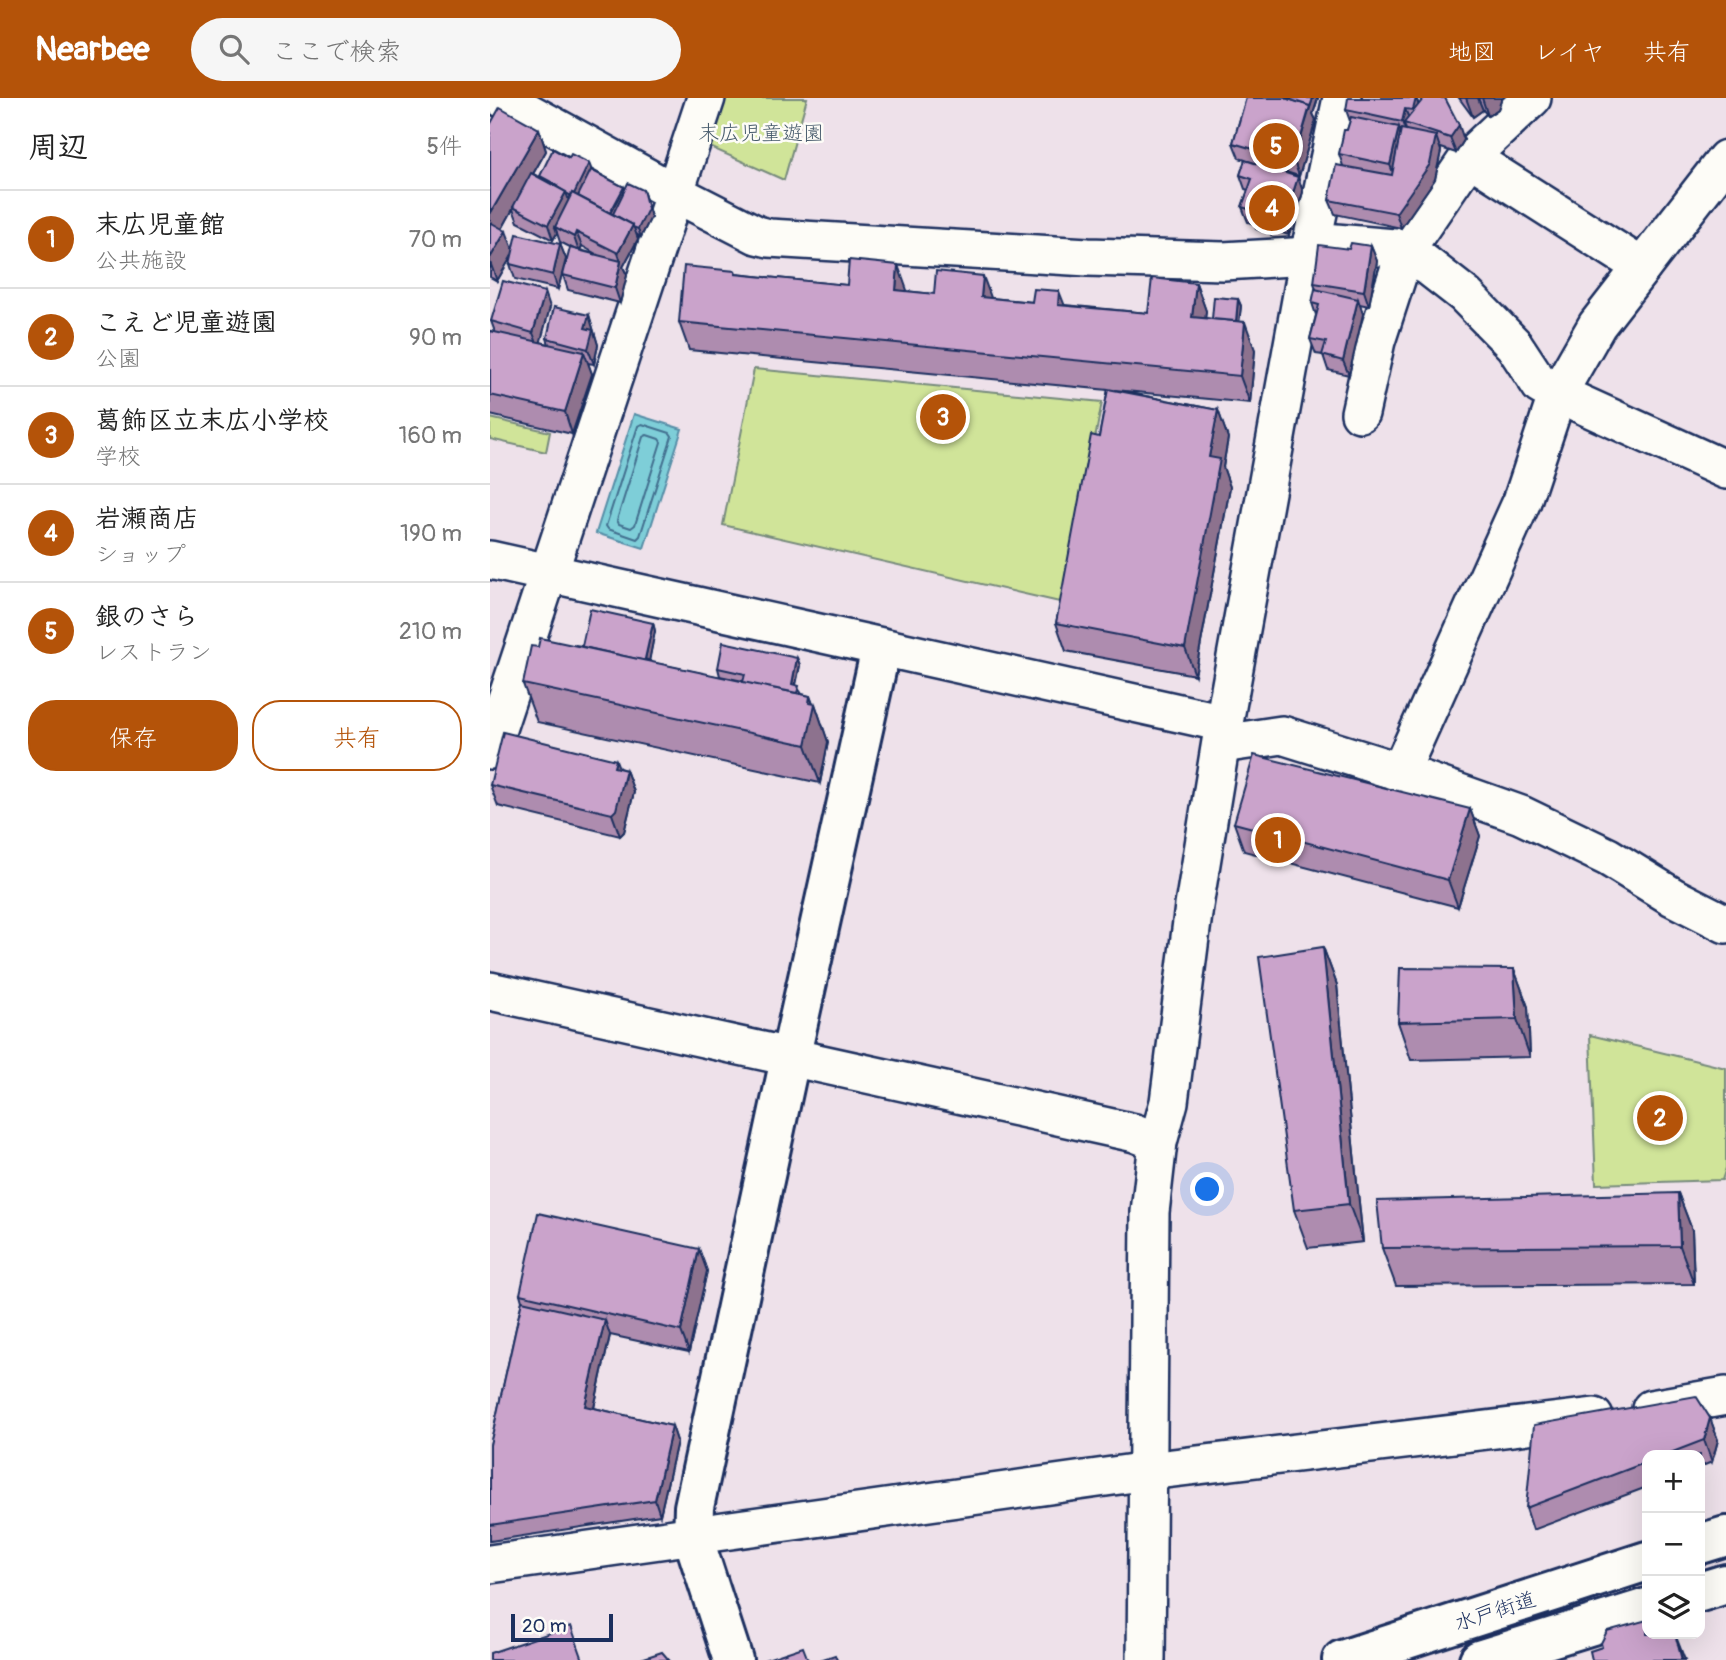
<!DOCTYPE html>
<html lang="ja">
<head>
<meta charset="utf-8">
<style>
  :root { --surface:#fff; --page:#f6f6f6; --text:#222; --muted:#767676; --line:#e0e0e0; --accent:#b45309 }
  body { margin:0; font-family:Pangolin,"Klee One",sans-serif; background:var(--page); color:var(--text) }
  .controls { position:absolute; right:21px; bottom:21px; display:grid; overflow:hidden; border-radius:14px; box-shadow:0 7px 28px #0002 }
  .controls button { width:63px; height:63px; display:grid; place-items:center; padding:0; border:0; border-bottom:2px solid var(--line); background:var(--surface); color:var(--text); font:35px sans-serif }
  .scale { position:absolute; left:21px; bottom:18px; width:102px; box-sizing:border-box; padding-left:7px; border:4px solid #1b2f5e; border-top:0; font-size:19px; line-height:24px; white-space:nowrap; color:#1b2f5e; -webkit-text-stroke:5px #fdfcf7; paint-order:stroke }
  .you { position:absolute; left:718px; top:1092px; width:24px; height:24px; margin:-18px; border:5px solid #fff; border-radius:50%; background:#1a73e8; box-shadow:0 0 0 10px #1a73e833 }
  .badge { display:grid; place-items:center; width:46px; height:46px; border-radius:50%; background:var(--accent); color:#fff; font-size:23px; font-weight:700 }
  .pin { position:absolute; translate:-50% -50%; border:4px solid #fff; box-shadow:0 2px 7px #0006 }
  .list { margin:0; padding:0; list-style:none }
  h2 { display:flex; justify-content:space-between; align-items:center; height:91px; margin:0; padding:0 28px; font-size:30px }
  h2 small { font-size:23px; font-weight:400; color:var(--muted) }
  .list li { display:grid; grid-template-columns:46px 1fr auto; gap:21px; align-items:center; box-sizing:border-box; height:98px; padding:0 28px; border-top:2px solid var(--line) }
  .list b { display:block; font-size:26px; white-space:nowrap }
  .list p { margin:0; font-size:23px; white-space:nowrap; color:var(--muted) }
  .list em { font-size:23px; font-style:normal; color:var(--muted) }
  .actions { display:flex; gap:14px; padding:21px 28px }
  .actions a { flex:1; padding:16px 0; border:2px solid var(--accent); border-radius:28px; text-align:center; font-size:24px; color:var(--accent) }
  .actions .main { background:var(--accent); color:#fff }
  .icon { flex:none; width:38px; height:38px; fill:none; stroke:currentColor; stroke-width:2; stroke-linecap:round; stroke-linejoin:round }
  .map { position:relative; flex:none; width:1236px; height:1562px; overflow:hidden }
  header { display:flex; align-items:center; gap:42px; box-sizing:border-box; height:98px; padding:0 35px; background:var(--accent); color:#fff }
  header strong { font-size:33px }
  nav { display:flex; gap:38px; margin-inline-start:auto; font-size:24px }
  .search { width:490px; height:63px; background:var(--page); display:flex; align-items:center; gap:18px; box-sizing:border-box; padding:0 24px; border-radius:38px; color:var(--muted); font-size:26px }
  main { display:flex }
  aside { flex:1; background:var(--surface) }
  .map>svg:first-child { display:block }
  .green { fill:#d0e499; stroke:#768a7c; stroke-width:2 }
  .water { fill:#7eced8; stroke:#568ea7; stroke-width:2 }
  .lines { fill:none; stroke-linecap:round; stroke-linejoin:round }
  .shore { stroke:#436f8f; stroke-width:2 }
  .street-casing { stroke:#1b2f5e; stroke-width:42 }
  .secondary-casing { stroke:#1b2f5e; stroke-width:44 }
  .highway-casing { stroke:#1b2f5e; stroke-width:44 }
  .street { stroke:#fdfcf7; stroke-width:37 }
  .secondary { stroke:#fdfcf7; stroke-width:38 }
  .highway { stroke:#fdfcf7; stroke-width:38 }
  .wall { fill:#ae8caf; stroke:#1b2f5e; stroke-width:2; fill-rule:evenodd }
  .shaded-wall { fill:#8d728e; stroke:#1b2f5e; stroke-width:2 }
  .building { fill:#caa3cb; stroke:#1b2f5e; stroke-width:2 }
  .labels { text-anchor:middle; stroke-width:5; stroke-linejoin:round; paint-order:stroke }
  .park-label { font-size:21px; fill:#485c6d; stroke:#fdfcf7 }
  .street-label { font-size:21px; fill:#1b2f5e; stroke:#fdfcf7 }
</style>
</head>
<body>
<header>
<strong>Nearbee</strong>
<div class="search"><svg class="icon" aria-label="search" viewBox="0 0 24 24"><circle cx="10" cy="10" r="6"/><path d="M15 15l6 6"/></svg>ここで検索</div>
<nav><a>地図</a><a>レイヤ</a><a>共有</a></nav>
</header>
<main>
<aside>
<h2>周辺<small>5件</small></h2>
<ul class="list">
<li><span class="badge">1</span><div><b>末広児童館</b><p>公共施設</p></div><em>70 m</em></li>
<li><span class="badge">2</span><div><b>こえど児童遊園</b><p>公園</p></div><em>90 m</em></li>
<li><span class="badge">3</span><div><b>葛飾区立末広小学校</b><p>学校</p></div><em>160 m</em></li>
<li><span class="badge">4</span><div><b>岩瀬商店</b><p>ショップ</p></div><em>190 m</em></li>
<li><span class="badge">5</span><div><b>銀のさら</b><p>レストラン</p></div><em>210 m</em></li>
</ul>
<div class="actions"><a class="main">保存</a><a>共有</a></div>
</aside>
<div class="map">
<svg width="1236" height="1562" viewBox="0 0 1236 1562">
  <rect width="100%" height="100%" fill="#eee1ea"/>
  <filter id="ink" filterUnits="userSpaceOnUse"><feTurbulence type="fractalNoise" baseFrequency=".0143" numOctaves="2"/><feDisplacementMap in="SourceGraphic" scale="14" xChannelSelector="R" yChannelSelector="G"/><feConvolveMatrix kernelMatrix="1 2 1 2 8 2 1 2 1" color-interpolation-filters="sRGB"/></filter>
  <g filter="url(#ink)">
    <!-- green -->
    <g class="green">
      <path d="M 226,0 L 317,0 L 294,82 L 213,46 Z"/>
      <path d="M 264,271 L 612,304 L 574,505 L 233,427 Z"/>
      <path d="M 0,320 L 60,334 L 56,354 L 0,341 Z"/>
      <path d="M 1100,937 L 1236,970 L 1236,1070 L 1232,1082 L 1106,1086 Z"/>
    </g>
    <!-- water -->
    <path class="water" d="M 144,316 L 192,331 L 154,450 L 106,435 Z"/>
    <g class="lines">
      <!-- shore -->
      <g class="shore">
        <path d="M 152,326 L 180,335 L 182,338 L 150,438 L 147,441 L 118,431 L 116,428 L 148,328 Z"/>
        <path d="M 157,337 L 169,341 L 171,344 L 145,427 L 141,430 L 129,426 L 127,422 L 153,339 Z"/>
      </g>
      <!-- street casing -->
      <g class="street-casing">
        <g id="street">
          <path d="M 12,0 L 185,95 L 267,137 L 279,140 L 598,159 L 733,163 L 819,158"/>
          <path d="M 979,59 L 1152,169"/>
          <path d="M 822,143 L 916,151 L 975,197 L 1024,247 L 1051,288 L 1236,372"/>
          <path d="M 870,315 L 886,243 L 916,151 L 979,59 L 1042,0"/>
          <path d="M 0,462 L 734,625"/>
          <path d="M 732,642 L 745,644 L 792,637 L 910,674 L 1031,717 L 1118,759 L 1183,799 L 1236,826"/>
          <path d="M 0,652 L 216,0"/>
          <path d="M 910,674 L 1032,403 L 1068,295 L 1107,227 L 1236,61"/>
          <path d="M 0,893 L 645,1035 L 668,1044"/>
          <path d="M 1161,1311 L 1236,1298"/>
          <path d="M 0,1466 L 658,1373 L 1104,1319"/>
          <path d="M 656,1562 L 660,1114 L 668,1044 L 679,1004 L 704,808 L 734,625 L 819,158 L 852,0"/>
        </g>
      </g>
      <!-- secondary casing -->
      <g class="secondary-casing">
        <path id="secondary" d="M 243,1562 L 203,1439 L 204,1409 L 300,961 L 391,550"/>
      </g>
      <!-- highway casing -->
      <g class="highway-casing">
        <g id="highway">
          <path d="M 1210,1446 L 1236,1438"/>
          <path d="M 1210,1494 L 1236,1486"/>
          <path d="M 852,1562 L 1157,1463"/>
          <path d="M 989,1562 L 1157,1510"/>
        </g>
      </g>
      <!-- street -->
      <use href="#street" class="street"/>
      <!-- secondary -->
      <use href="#secondary" class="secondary"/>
      <!-- highway -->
      <use href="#highway" class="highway"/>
    </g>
    <!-- wall -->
    <g class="wall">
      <path d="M 756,0 L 828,0 L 823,16 L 826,22 L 809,78 L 758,63 L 808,79 L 813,94 L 799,137 L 782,132 L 781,136 L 766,131 L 764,126 L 758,124 L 752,109 L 758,92 L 755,91 L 750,77 L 755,62 L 749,60 L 743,45 Z"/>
      <path d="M 926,0 L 929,7 L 974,42 L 966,55 L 951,50 L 951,53 L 945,81 L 911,130 L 845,116 L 839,102 L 853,68 L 849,56 L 860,23 L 856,12 Z"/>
      <path d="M 969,0 L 1012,0 L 1008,11 L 998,18 L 993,12 L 983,19 Z"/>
      <path d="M 0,27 L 49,31 L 56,53 L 43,76 L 51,80 L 50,78 L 102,73 L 135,92 L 153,92 L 161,119 L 151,139 L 146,136 L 148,141 L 133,169 L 137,177 L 130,205 L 78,192 L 73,177 L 84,151 L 70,144 L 67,135 L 63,142 L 28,124 L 23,111 L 12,131 L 23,153 L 70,146 L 76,161 L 68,191 L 25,181 L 20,166 L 22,157 L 7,183 L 0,179 ZM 92,148 L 108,157 L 90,152 Z"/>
      <path d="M 881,148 L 887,163 L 879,208 L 870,206 L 873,216 L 859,277 L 838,272 L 833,257 L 826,256 L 820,241 L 826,217 L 822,205 L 826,191 L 824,185 L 859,151 Z"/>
      <path d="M 245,173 L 246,176 L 444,196 L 501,200 L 658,215 L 706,185 L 716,213 L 715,220 L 722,221 L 748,201 L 751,208 L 749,224 L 765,252 L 760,305 L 625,292 L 728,312 L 738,340 L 733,369 L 740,389 L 705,577 L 576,553 L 566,525 L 609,339 L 618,292 L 199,252 L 189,224 Z"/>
      <path d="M 60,209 L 50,244 L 59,246 L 57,240 L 99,217 L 108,247 L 104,266 L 98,265 L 102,276 L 82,336 L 0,317 L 0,233 L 5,234 L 1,223 Z"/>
      <path d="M 163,525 L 165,533 L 159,562 L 160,564 L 253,584 L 253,583 L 230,578 L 228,570 L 307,560 L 310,567 L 306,587 L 312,596 L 320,598 L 323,606 L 325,606 L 338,644 L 330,685 L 47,624 L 33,586 L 48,549 L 92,548 Z"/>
      <path d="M 129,670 L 136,672 L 144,694 L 134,734 L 130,738 L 8,708 L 0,687 Z"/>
      <path d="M 980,711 L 990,738 L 968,809 L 754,753 L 744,725 Z"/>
      <path d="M 833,849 L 847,887 L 873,1144 L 818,1150 L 804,1112 Z"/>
      <path d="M 1024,871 L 1038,909 L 1040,959 L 921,962 L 908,924 Z"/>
      <path d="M 1188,1095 L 1202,1132 L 1204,1186 L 906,1188 L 892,1150 Z"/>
      <path d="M 209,1151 L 217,1173 L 199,1254 L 120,1237 L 104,1310 L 182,1328 L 187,1343 L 170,1417 L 0,1443 L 0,1347 L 32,1203 L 30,1196 Z"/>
      <path d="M 1220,1320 L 1228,1342 L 1222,1364 L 1210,1369 L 1210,1357 L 1157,1357 L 1157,1389 L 1043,1432 L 1036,1410 Z"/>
    </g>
    <!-- shaded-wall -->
    <g class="shaded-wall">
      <path d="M 823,0 L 828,0 L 823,16 L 826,22 L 809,78 L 804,63 Z"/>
      <path d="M 919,0 L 926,0 L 931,14 L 928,27 Z"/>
      <path d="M 976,0 L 988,0 L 993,12 L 983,19 Z"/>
      <path d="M 992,0 L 1012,0 L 1008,11 L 998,18 Z"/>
      <path d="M 915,11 L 921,25 L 914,25 L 918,39 L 912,24 Z"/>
      <path d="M 969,27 L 974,42 L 966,55 L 960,40 Z"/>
      <path d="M 909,29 L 914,44 L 906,82 L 900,67 Z"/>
      <path d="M 49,31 L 56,53 L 24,109 L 23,109 L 23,111 L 5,144 L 0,131 L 0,116 Z"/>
      <path d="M 946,38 L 951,53 L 945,81 L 911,130 L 906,115 Z"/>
      <path d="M 99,65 L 102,73 L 85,106 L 82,99 Z"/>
      <path d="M 808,79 L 813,94 L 799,137 L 794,123 Z"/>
      <path d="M 134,89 L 136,96 L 124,119 L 119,117 Z"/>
      <path d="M 153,92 L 161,119 L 151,139 L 148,131 Z"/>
      <path d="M 76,94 L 81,109 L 65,129 L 67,135 L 63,142 L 58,127 Z"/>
      <path d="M 777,117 L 782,132 L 781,136 L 776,121 Z"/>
      <path d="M 143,127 L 148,141 L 133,169 L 137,177 L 130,205 L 125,190 L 131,164 L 128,155 Z"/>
      <path d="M 16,133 L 24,154 L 7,183 L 0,164 L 0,160 Z"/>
      <path d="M 86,134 L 92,148 L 89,154 L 84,139 Z"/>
      <path d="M 70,146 L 76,161 L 68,191 L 63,177 Z"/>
      <path d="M 881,148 L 887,163 L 879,208 L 874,193 Z"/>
      <path d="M 408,167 L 418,195 L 406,192 Z"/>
      <path d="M 493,178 L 503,205 L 491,199 Z"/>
      <path d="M 706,185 L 716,213 L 712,247 L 702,219 Z"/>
      <path d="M 569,193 L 580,221 L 568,207 Z"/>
      <path d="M 55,194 L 60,209 L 49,250 L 43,235 Z"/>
      <path d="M 748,201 L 751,208 L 748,234 L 746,226 Z"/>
      <path d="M 868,201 L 873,216 L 859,277 L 853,263 Z"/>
      <path d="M 99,217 L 108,247 L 104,266 L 98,251 L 95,230 Z"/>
      <path d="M 755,224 L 765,252 L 760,305 L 750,278 Z"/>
      <path d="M 94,254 L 102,276 L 82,336 L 75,314 Z"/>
      <path d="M 728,312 L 738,340 L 733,369 L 740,389 L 705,577 L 695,550 L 719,359 Z"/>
      <path d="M 163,525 L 165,533 L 158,569 L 155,561 Z"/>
      <path d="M 307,560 L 310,567 L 304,594 L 302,586 Z"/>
      <path d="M 320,598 L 324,609 L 325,606 L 338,644 L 330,685 L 316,647 L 319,605 Z"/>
      <path d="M 126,662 L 134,683 L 136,672 L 144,694 L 134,734 L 130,738 L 122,716 L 124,669 Z"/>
      <path d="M 980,711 L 990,738 L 968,809 L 958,782 Z"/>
      <path d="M 833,849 L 847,887 L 873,1144 L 859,1106 Z"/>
      <path d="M 1024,871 L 1038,909 L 1040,959 L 1027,921 Z"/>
      <path d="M 1188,1095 L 1202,1132 L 1204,1186 L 1190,1148 Z"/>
      <path d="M 209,1151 L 217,1173 L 199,1254 L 191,1233 Z"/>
      <path d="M 115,1222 L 120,1237 L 101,1323 L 95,1308 Z"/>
      <path d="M 1220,1320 L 1228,1342 L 1222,1364 L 1214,1342 Z"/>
      <path d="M 182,1328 L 187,1343 L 170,1417 L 165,1402 Z"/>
      <path d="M 1185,1536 L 1195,1562 L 1192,1562 Z"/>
    </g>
    <!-- building -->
    <g class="building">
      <path d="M 756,0 L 795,0 L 820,8 L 804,63 L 743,45 Z"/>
      <path d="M 795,0 L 823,0 L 820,9 L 820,8 Z"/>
      <path d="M 858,0 L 926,0 L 923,12 L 915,11 L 912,24 L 856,12 Z"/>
      <path d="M 934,0 L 955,0 L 969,27 L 960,40 L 914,25 Z"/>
      <path d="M 10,9 L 49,31 L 0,116 L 0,27 Z"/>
      <path d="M 861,19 L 909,29 L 900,67 L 849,56 L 854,32 L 857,32 Z"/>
      <path d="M 911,31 L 946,38 L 940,66 L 906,115 L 839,102 L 846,67 L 902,77 Z"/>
      <path d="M 63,51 L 79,60 L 81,56 L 99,65 L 84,96 L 82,95 L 81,98 L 66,88 L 67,87 L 50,78 Z"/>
      <path d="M 755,62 L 808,79 L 794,123 L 777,117 L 776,121 L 760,116 L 762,112 L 752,109 L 762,81 L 750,77 Z"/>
      <path d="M 101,72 L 134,89 L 120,115 L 88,98 Z"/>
      <path d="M 41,75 L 76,94 L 58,127 L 23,109 Z"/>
      <path d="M 138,85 L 153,92 L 158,111 L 148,131 L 143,129 L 143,127 L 123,116 Z"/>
      <path d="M 82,95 L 143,127 L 128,155 L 86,134 L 84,139 L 65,129 Z"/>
      <path d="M 0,124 L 16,133 L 0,160 Z"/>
      <path d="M 27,136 L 70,146 L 63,177 L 20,166 Z"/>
      <path d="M 861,145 L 881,148 L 874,193 L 824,185 L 829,147 L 859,151 Z"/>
      <path d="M 80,150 L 131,163 L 125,190 L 73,177 Z"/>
      <path d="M 359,162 L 408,167 L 406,192 L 444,196 L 446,173 L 493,178 L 491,199 L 542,204 L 544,191 L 569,193 L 568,207 L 658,215 L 662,180 L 706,185 L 702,219 L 755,224 L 750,278 L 189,224 L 194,168 L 245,173 L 245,176 L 357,187 Z"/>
      <path d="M 13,183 L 55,194 L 43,235 L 1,223 Z"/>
      <path d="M 825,191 L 868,201 L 853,263 L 832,257 L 836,244 L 820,241 L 829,207 L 822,205 Z"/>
      <path d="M 724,199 L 748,201 L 746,223 L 722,221 Z"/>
      <path d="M 64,209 L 99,217 L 95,230 L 103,232 L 98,251 L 57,240 Z"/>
      <path d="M 0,233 L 94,254 L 75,314 L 0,297 Z"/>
      <path d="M 618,291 L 728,312 L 719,359 L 730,361 L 695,550 L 566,525 L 601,337 L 609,339 Z"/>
      <path d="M 100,511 L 163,525 L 155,561 L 160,563 L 160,564 L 85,547 L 92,548 Z"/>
      <path d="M 50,540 L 320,598 L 319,605 L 325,606 L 316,647 L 33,586 L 41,548 L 48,549 Z"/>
      <path d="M 233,544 L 307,560 L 302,586 L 309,588 L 307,595 L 253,584 L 255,576 L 228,570 Z"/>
      <path d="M 13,634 L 126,662 L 124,669 L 136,672 L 126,712 L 122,716 L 0,687 Z"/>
      <path d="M 764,657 L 980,711 L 958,782 L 744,725 Z"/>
      <path d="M 833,849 L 859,1106 L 804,1112 L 769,859 Z"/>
      <path d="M 910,870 L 1024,871 L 1027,921 L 908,924 Z"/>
      <path d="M 1188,1095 L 1190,1148 L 892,1150 L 887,1103 Z"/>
      <path d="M 48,1115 L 209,1151 L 191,1233 L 30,1196 Z"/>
      <path d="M 32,1203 L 115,1222 L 95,1308 L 182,1328 L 165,1402 L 0,1427 L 0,1347 Z"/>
      <path d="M 1206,1298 L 1220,1320 L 1214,1342 L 1175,1357 L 1157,1357 L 1157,1364 L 1036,1410 L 1044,1327 Z"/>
      <path d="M 1157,1522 L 1157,1536 L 1185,1536 L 1192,1562 L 1102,1562 L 1100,1553 L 1112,1549 L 1111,1545 L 1117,1533 Z"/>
      <path d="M 81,1528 L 93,1562 L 0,1562 L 0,1555 Z"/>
      <path d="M 313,1549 L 318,1562 L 274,1562 Z"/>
      <path d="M 172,1554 L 179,1562 L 151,1562 L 151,1561 Z"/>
      <path d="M 345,1557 L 347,1562 L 330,1562 Z"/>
    </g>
  </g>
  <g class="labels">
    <!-- park labels -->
    <g class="park-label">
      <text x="271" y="42">末広児童遊園</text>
    </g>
    <!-- street labels -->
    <g class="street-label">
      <text transform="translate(1005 1513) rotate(-18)" y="7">水戸街道</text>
    </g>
  </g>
</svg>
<div class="controls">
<button>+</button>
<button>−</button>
<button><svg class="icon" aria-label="layers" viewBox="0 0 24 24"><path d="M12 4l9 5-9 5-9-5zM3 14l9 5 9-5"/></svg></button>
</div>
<div class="scale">20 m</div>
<div class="you"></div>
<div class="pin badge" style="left:788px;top:742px">1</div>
<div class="pin badge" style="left:1170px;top:1020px">2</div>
<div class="pin badge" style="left:453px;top:319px">3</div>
<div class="pin badge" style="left:782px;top:110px">4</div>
<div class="pin badge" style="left:786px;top:48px">5</div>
</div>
</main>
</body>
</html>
